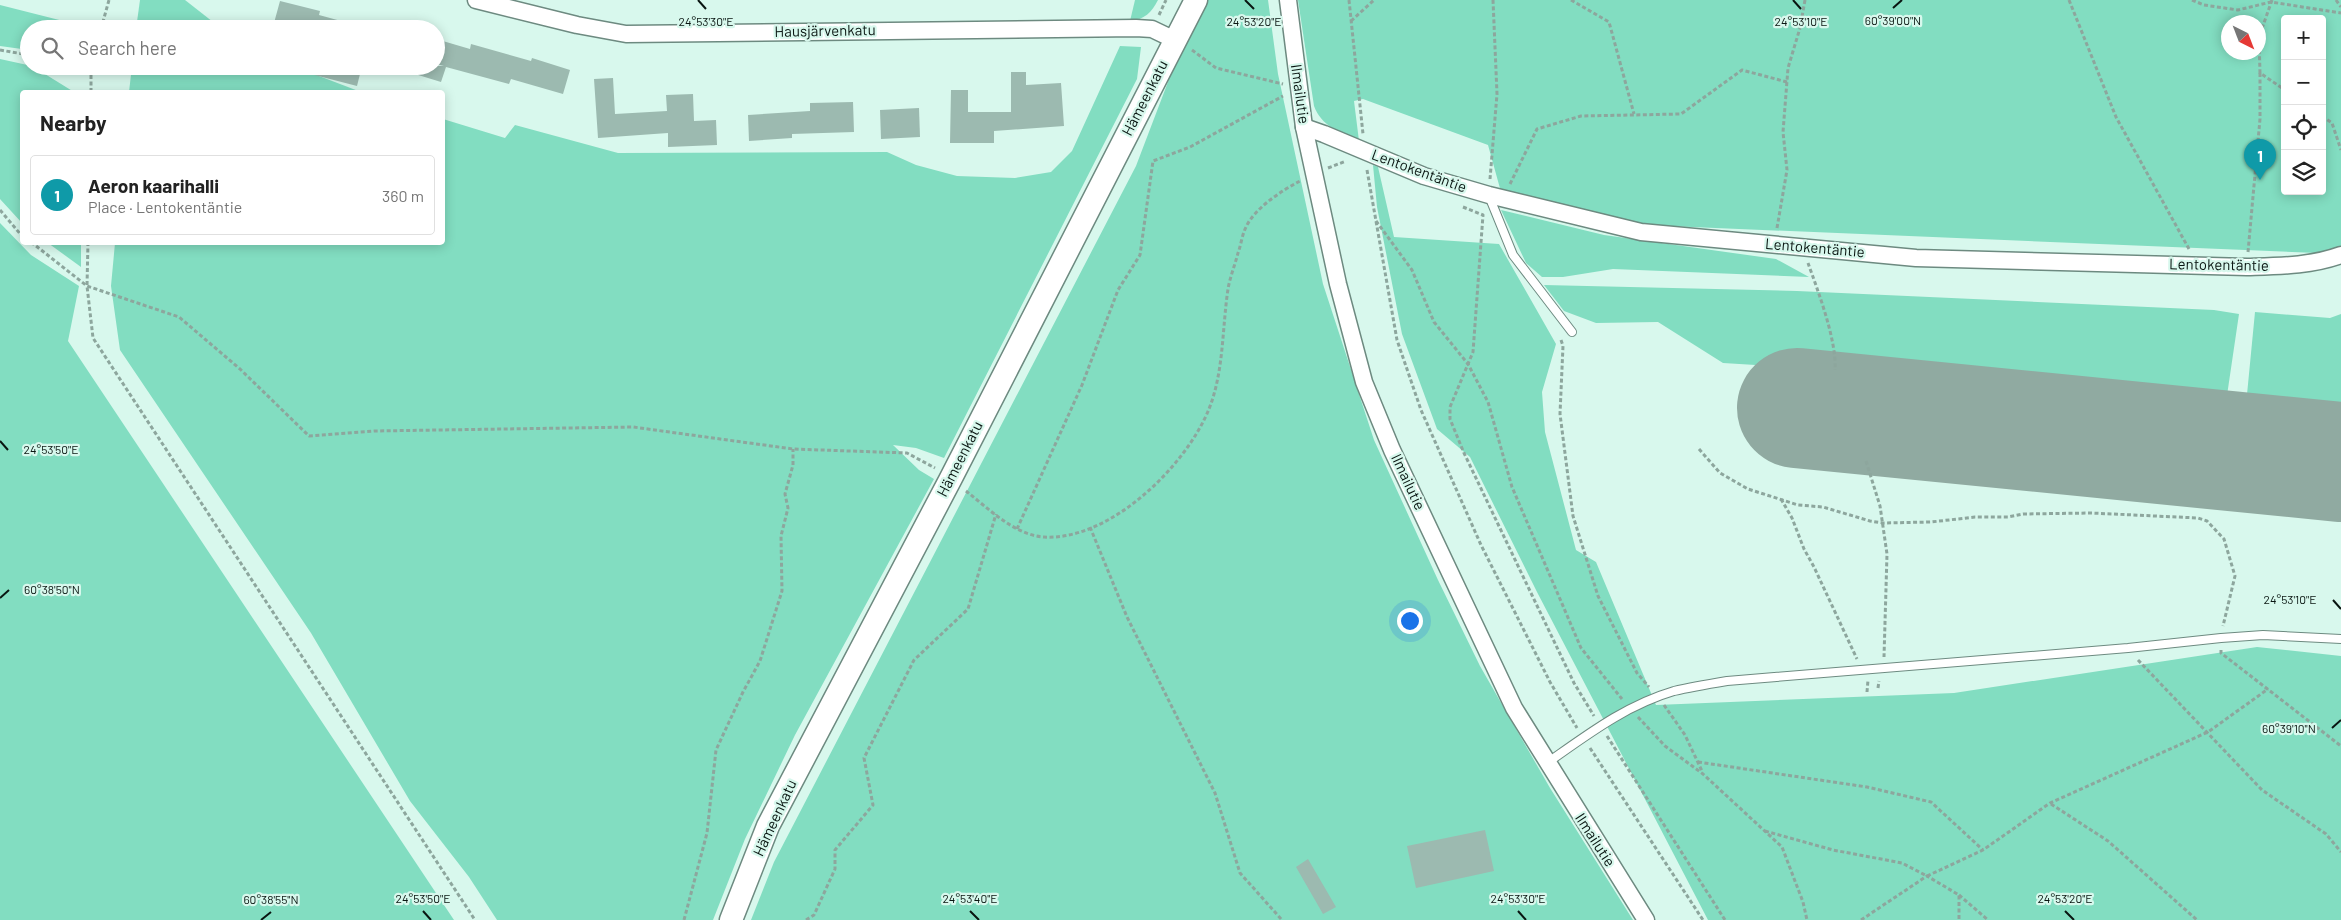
<!DOCTYPE html>
<html lang="en">
<head>
<meta charset="utf-8">
<style>
  :root { --surface:#fff; --page:#f6f6f6; --text:#222; --muted:#767676; --line:#e0e0e0; --accent:#ce3e45 }
  body { margin:0; font-family:Barlow,sans-serif; background:var(--page); color:var(--text) }
  .controls { position:absolute; right:15px; top:15px; display:grid; overflow:hidden; border-radius:5px; box-shadow:0 2px 12px #0003 }
  .controls button { width:45px; height:45px; display:grid; place-items:center; padding:0; border:0; border-bottom:1px solid var(--line); background:var(--surface); color:var(--text); font:25px sans-serif }
  .compass { position:absolute; left:2221px; top:15px; width:45px; height:45px; border-radius:50%; background:var(--surface); box-shadow:0 2px 12px #0003; rotate:138deg }
  .you { position:absolute; left:1409px; top:620px; width:18px; height:18px; margin:-12px; border:4px solid #fff; border-radius:50%; background:#1a73e8; box-shadow:0 0 0 8px #1a73e833 }
  .badge { display:grid; place-items:center; width:32px; height:32px; border-radius:50%; background:var(--accent); color:#fff; font-size:16px; font-weight:700 }
  .pin { position:absolute; translate:-50% -41px; filter:drop-shadow(0 1px 2px #0008) }
  .pin::after { content:''; position:absolute; top:26px; width:18px; height:15px; background:inherit; clip-path:polygon(0 0,100% 0,50% 100%) }
  .list { margin:0; padding:0; list-style:none }
  h2 { display:flex; justify-content:space-between; align-items:center; height:65px; margin:0; padding:0 20px; font-size:21px }
  h2 small { font-size:16px; font-weight:400; color:var(--muted) }
  .list li { display:grid; grid-template-columns:32px 1fr auto; gap:15px; align-items:center; box-sizing:border-box; height:80px; margin:0 10px 10px; padding:0 10px; border:1px solid var(--line); border-radius:5px }
  .list b { display:block; font-size:19px; white-space:nowrap }
  .list p { margin:0; font-size:16px; white-space:nowrap; color:var(--muted) }
  .list em { font-size:16px; font-style:normal; color:var(--muted) }
  .icon { flex:none; width:28px; height:28px; fill:none; stroke:currentColor; stroke-width:2; stroke-linecap:round; stroke-linejoin:round }
  .map { position:relative; flex:none; width:2341px; height:920px; overflow:hidden }
  .search { position:absolute; background:var(--surface); box-shadow:0 2px 12px #0003; left:20px; top:20px; width:425px; height:55px; display:flex; align-items:center; gap:12px; box-sizing:border-box; padding:0 18px; border-radius:28px; color:var(--muted); font-size:19px }
  .panel { position:absolute; background:var(--surface); box-shadow:0 2px 12px #0003; left:20px; top:90px; width:425px; height:155px; border-radius:5px }
  .map>svg:first-child { display:block }
  .green { fill:#82ddc1; fill-rule:evenodd }
  .lines { fill:none; stroke-linecap:round; stroke-linejoin:round }
  .runway { stroke:#90aaa1; stroke-width:120 }
  .building { fill:#9cbab0 }
  .lane-casing { stroke:#6d8a80; stroke-width:10 }
  .street-casing { stroke:#6d8a80; stroke-width:19 }
  .secondary-casing { stroke:#6d8a80; stroke-width:25 }
  .path { stroke:#8da69d; stroke-width:3; stroke-dasharray:4 2.5; stroke-linecap:butt }
  .lane { stroke:#fff; stroke-width:8 }
  .street { stroke:#fff; stroke-width:16 }
  .secondary { stroke:#fff; stroke-width:22 }
  .ticks { fill:none; stroke:#091511; stroke-width:2 }
  .labels { text-anchor:middle; stroke-width:4.5; stroke-linejoin:round; paint-order:stroke }
  .street-label { font-size:15px; fill:#091511; stroke:#d8f8ed }
  .ticks-label { font-size:12px; text-anchor:middle; fill:#091511; stroke:#d8f8ed; stroke-width:4.5; stroke-linejoin:round; paint-order:stroke }
</style>
</head>
<body>
<div class="map">
<svg width="2341" height="920" viewBox="0 0 2341 920">
  <rect width="100%" height="100%" fill="#d8f8ed"/>
  <!-- green -->
  <g class="green">
    <path d="M 140,0 L 185,0 L 222,29 L 136,29 Z"/>
    <path d="M 1135,0 L 1158,0 C 1152,12 1144,20 1130,21 Z"/>
    <path d="M 1207,0 L 1268,0 L 1278,74 L 1323,284 L 1374,440 L 1438,580 L 1480,666 L 1550,788 L 1633,920 L 751,920 L 774,862 L 1136,166 L 1176,61 Z"/>
    <path d="M 1298,0 L 2341,0 L 2341,254 L 1645,225 L 1501,192 L 1488,145 L 1363,99 L 1354,101 L 1359,141 C 1340,134 1321,125 1314,106 ZM 2285,19 L 2322,19 L 2322,191 L 2285,191 ZM 2228,22 L 2258,22 L 2258,52 L 2228,52 Z"/>
    <path d="M 0,5 L 79,25 L 78,29 L 29,29 L 29,50 L 0,46 Z"/>
    <path d="M 1120,46 L 1141,47 L 1137,79 L 944,458 L 916,448 L 893,445 L 919,470 L 934,479 L 795,735 L 745,839 L 713,920 L 497,920 L 469,877 L 410,801 L 311,633 L 120,350 L 111,286 L 115,243 L 442,242 L 443,119 L 505,138 L 515,125 L 618,153 L 887,152 L 916,165 L 957,176 L 1015,178 L 1051,172 L 1072,151 Z"/>
    <path d="M 0,59 L 32,66 L 74,92 L 22,92 L 22,223 L 0,199 Z"/>
    <path d="M 132,66 L 302,66 L 319,76 L 361,92 L 129,92 Z"/>
    <path d="M 1373,165 L 1378,167 L 1394,237 L 1499,244 L 1556,344 L 1542,392 L 1545,432 L 1576,550 L 1596,562 L 1656,705 L 1954,693 L 2257,647 L 2341,656 L 2341,920 L 1708,920 L 1537,592 L 1470,457 L 1437,429 L 1402,334 L 1377,207 Z"/>
    <path d="M 1501,210 L 1604,235 L 1776,259 L 1809,277 L 1613,269 L 1563,277 L 1542,277 L 1526,263 Z"/>
    <path d="M 0,223 L 31,255 L 79,286 L 68,341 L 454,920 L 0,920 Z"/>
    <path d="M 48,243 L 81,243 L 81,267 Z"/>
    <path d="M 1544,285 L 1797,291 L 2214,310 L 2239,314 L 2225,409 L 1835,370 L 1723,363 L 1658,322 L 1596,323 L 1564,311 Z"/>
    <path d="M 2255,312 L 2330,318 L 2341,314 L 2341,422 L 2245,415 Z"/>
  </g>
  <g class="lines">
    <!-- runway -->
    <path class="runway" d="M 1797,408 L 2341,462"/>
  </g>
  <!-- building -->
  <g class="building">
    <path d="M 280,1 L 320,11 L 319,15 L 352,24 L 351,29 L 296,29 L 274,23 Z"/>
    <path d="M 436,39 L 470,49 L 471,44 L 531,61 L 532,58 L 570,70 L 563,94 L 511,79 L 509,84 L 446,67 L 441,82 L 402,70 L 402,66 L 444,66 L 436,64 Z"/>
    <path d="M 300,66 L 362,66 L 357,86 L 299,71 Z"/>
    <path d="M 1011,72 L 1026,72 L 1026,85 L 1061,83 L 1064,126 L 994,131 L 994,143 L 950,143 L 951,90 L 968,90 L 968,112 L 1011,112 Z"/>
    <path d="M 613,78 L 615,114 L 667,111 L 666,95 L 693,94 L 694,121 L 716,120 L 717,145 L 668,147 L 668,133 L 598,138 L 594,79 Z"/>
    <path d="M 853,102 L 854,132 L 792,134 L 792,138 L 749,141 L 748,115 L 810,111 L 810,103 Z"/>
    <path d="M 919,108 L 920,137 L 881,139 L 880,110 Z"/>
    <path d="M 1485,830 L 1494,871 L 1416,888 L 1407,846 Z"/>
    <path d="M 1308,859 L 1336,907 L 1323,914 L 1296,867 Z"/>
  </g>
  <g class="lines">
    <!-- lane casing -->
    <g class="lane-casing">
      <g id="lane">
        <path d="M 1489,196 L 1513,255 L 1572,332"/>
        <path d="M 1547,763 C 1587,735 1626,705 1674,691 C 1691,687 1709,684 1727,681 L 2128,648 L 2221,638 L 2263,635 L 2341,639"/>
      </g>
    </g>
    <!-- street casing -->
    <g class="street-casing">
      <g id="street">
        <path d="M 476,0 L 577,25 L 626,34 L 1136,28 L 1152,29 L 1175,40"/>
        <path d="M 1288,0 L 1304,127 L 1338,284 L 1364,382 L 1392,450 L 1514,708 L 1646,920"/>
        <path d="M 1304,127 L 1324,134 L 1424,176 L 1489,195 L 1641,232 L 1916,258 L 2247,267 C 2279,266 2311,266 2341,255"/>
      </g>
    </g>
    <!-- secondary casing -->
    <g class="secondary-casing">
      <path id="secondary" d="M 731,920 L 768,826 L 950,480 L 1196,0"/>
    </g>
    <!-- path -->
    <g class="path">
      <path d="M 1349,0 L 1363,134"/>
      <path d="M 1571,0 L 1609,22 L 1634,114"/>
      <path d="M 2069,0 L 2116,117 L 2189,249"/>
      <path d="M 2192,0 L 2204,5 L 2238,10 L 2271,2 L 2341,13"/>
      <path d="M 2272,0 L 2259,37 L 2260,73 L 2285,90"/>
      <path d="M 2336,0 L 2341,7"/>
      <path d="M 1159,15 L 1166,0"/>
      <path d="M 1351,21 L 1374,0"/>
      <path d="M 101,29 L 109,0"/>
      <path d="M 0,50 L 29,55"/>
      <path d="M 1192,50 L 1216,68 L 1283,84"/>
      <path d="M 91,92 L 91,66"/>
      <path d="M 2322,116 L 2332,123 L 2341,150"/>
      <path d="M 1328,168 L 1346,161"/>
      <path d="M 1367,170 L 1397,340 L 1421,410 L 1481,545 L 1550,682 L 1577,728"/>
      <path d="M 1490,179 L 1497,94 L 1493,0"/>
      <path d="M 1510,184 L 1537,129 L 1581,116 L 1681,114 L 1742,70 L 1787,82"/>
      <path d="M 1463,207 L 1483,215 L 1473,352 L 1450,407 L 1450,419 L 1464,453 L 1574,683 L 1594,716"/>
      <path d="M 0,210 L 22,236"/>
      <path d="M 1376,221 L 1412,270 L 1434,322 L 1468,364 L 1488,402 L 1512,487 L 1581,648 L 1622,699"/>
      <path d="M 1777,228 L 1787,170 L 1783,132 L 1788,68 L 1800,28 L 1805,0"/>
      <path d="M 31,242 L 87,286 L 179,317 L 240,369 L 309,436 L 374,431 L 633,427 L 793,449 L 907,453 L 935,468"/>
      <path d="M 88,242 L 87,286 L 93,338 L 475,920"/>
      <path d="M 2248,252 L 2260,119 L 2260,73"/>
      <path d="M 1808,263 C 1818,291 1837,341 1835,370"/>
      <path d="M 1561,340 L 1563,346 L 1560,414 L 1573,516 L 1598,596 L 1637,673 L 1649,687"/>
      <path d="M 1699,449 L 1720,473 L 1748,489 L 1798,505 L 1823,507 L 1870,521 L 1883,523 L 1931,522 L 1975,517 L 2008,517 L 2023,514 L 2091,513 L 2198,518 L 2207,521 L 2224,539 L 2235,576 L 2223,626"/>
      <path d="M 1866,461 L 1880,506 L 1887,554 L 1884,657"/>
      <path d="M 966,491 C 988,508 1014,535 1044,537 C 1110,541 1186,466 1209,409 C 1224,371 1222,329 1228,289 C 1230,277 1235,265 1238,253 C 1241,245 1242,235 1246,227 C 1255,208 1281,191 1300,181"/>
      <path d="M 1781,499 L 1792,518 L 1804,549 L 1814,567 L 1857,659"/>
      <path d="M 1090,527 L 1127,617 L 1215,793 L 1240,873 L 1282,920"/>
      <path d="M 1017,529 L 1082,385 L 1118,290 L 1140,255 L 1153,161 L 1190,147 L 1283,96"/>
      <path d="M 2221,650 L 2221,653 L 2341,746"/>
      <path d="M 2138,660 L 2262,790 L 2326,834 L 2341,852"/>
      <path d="M 1878,688 L 1879,681"/>
      <path d="M 1867,692 L 1868,680"/>
      <path d="M 1664,705 L 1685,735 L 1702,771"/>
      <path d="M 1638,717 L 1665,746 L 1703,774 L 1782,847 L 1803,902 L 1807,920"/>
      <path d="M 1607,736 L 1725,920"/>
      <path d="M 1590,748 L 1703,920"/>
      <path d="M 1698,762 L 1867,787 L 1931,802 L 1983,850"/>
      <path d="M 2051,804 L 2108,841 L 2197,920"/>
      <path d="M 1765,831 L 1833,850 L 1902,863 L 1927,876 L 1983,850 L 2050,803 L 2208,732 L 2268,689"/>
      <path d="M 1959,895 L 1988,920"/>
      <path d="M 684,920 L 707,833 L 716,750 L 743,692 L 760,661 L 782,591 L 781,536 L 788,508 L 785,494 L 793,465 L 793,449"/>
      <path d="M 806,920 L 814,915 L 835,869 L 835,850 L 873,805 L 864,758 L 914,660 L 968,609 L 996,514"/>
      <path d="M 1861,920 L 1927,876 L 1959,895 L 1959,920"/>
    </g>
    <!-- lane -->
    <use href="#lane" class="lane"/>
    <!-- street -->
    <use href="#street" class="street"/>
    <!-- secondary -->
    <use href="#secondary" class="secondary"/>
  </g>
  <!-- ticks -->
  <path class="ticks" d="M 698,0 L 706,9M 1245,0 L 1254,9M 1793,0 L 1801,9M 1893,8 L 1902,0M 0,441 L 8,450M 0,598 L 9,590M 2333,600 L 2341,609M 2332,728 L 2341,720M 423,911 L 431,920M 970,911 L 979,920M 1518,911 L 1526,920M 2065,911 L 2074,920M 261,920 L 271,912"/>
  <g class="labels">
    <!-- street labels -->
    <g class="street-label">
      <text transform="translate(825 31) rotate(-1)" y="5">Hausjärvenkatu</text>
      <text transform="translate(1300 94) rotate(82)" y="5">Ilmailutie</text>
      <text transform="translate(1145 98) rotate(-63)" y="5">Hämeenkatu</text>
      <text transform="translate(1419 171) rotate(20)" y="5">Lentokentäntie</text>
      <text transform="translate(1815 248) rotate(5)" y="5">Lentokentäntie</text>
      <text transform="translate(2219 265) rotate(1)" y="5">Lentokentäntie</text>
      <text transform="translate(960 459) rotate(-63)" y="5">Hämeenkatu</text>
      <text transform="translate(1408 482) rotate(65)" y="5">Ilmailutie</text>
      <text transform="translate(775 818) rotate(-65)" y="5">Hämeenkatu</text>
      <text transform="translate(1595 840) rotate(57)" y="5">Ilmailutie</text>
    </g>
  </g>
  <g class="ticks-label">
    <text x="1893" y="25">60°39'00"N</text>
    <text x="706" y="26">24°53'30"E</text>
    <text x="1254" y="26">24°53'20"E</text>
    <text x="1801" y="26">24°53'10"E</text>
    <text x="51" y="454">24°53'50"E</text>
    <text x="52" y="594">60°38'50"N</text>
    <text x="2290" y="604">24°53'10"E</text>
    <text x="2289" y="733">60°39'10"N</text>
    <text x="423" y="903">24°53'50"E</text>
    <text x="970" y="903">24°53'40"E</text>
    <text x="1518" y="903">24°53'30"E</text>
    <text x="2065" y="903">24°53'20"E</text>
    <text x="271" y="904">60°38'55"N</text>
  </g>
</svg>
<div class="controls">
<button>+</button>
<button>−</button>
<button><svg class="icon" aria-label="locate" viewBox="0 0 24 24"><circle cx="12" cy="12" r="6"/><path d="M12 2v4M12 18v4M2 12h4M18 12h4"/></svg></button>
<button><svg class="icon" aria-label="layers" viewBox="0 0 24 24"><path d="M12 4l9 5-9 5-9-5zM3 14l9 5 9-5"/></svg></button>
</div>
<svg class="compass" viewBox="-18 -18 36 36"><path d="M0-13l5 13h-10z" fill="#e53935"/><path d="M0 13l5-13h-10z" fill="#767676"/></svg>
<div class="you"></div>
<div class="pin badge" style="left:2260px;top:180px;background:#0f9aa8">1</div>
<div class="search"><svg class="icon" aria-label="search" viewBox="0 0 24 24"><circle cx="10" cy="10" r="6"/><path d="M15 15l6 6"/></svg>Search here</div>
<section class="panel">
<h2>Nearby<small></small></h2>
<ul class="list">
<li><span class="badge" style="background:#0f9aa8">1</span><div><b>Aeron kaarihalli</b><p>Place · Lentokentäntie</p></div><em>360 m</em></li>
</ul>
</section>
</div>
</body>
</html>
